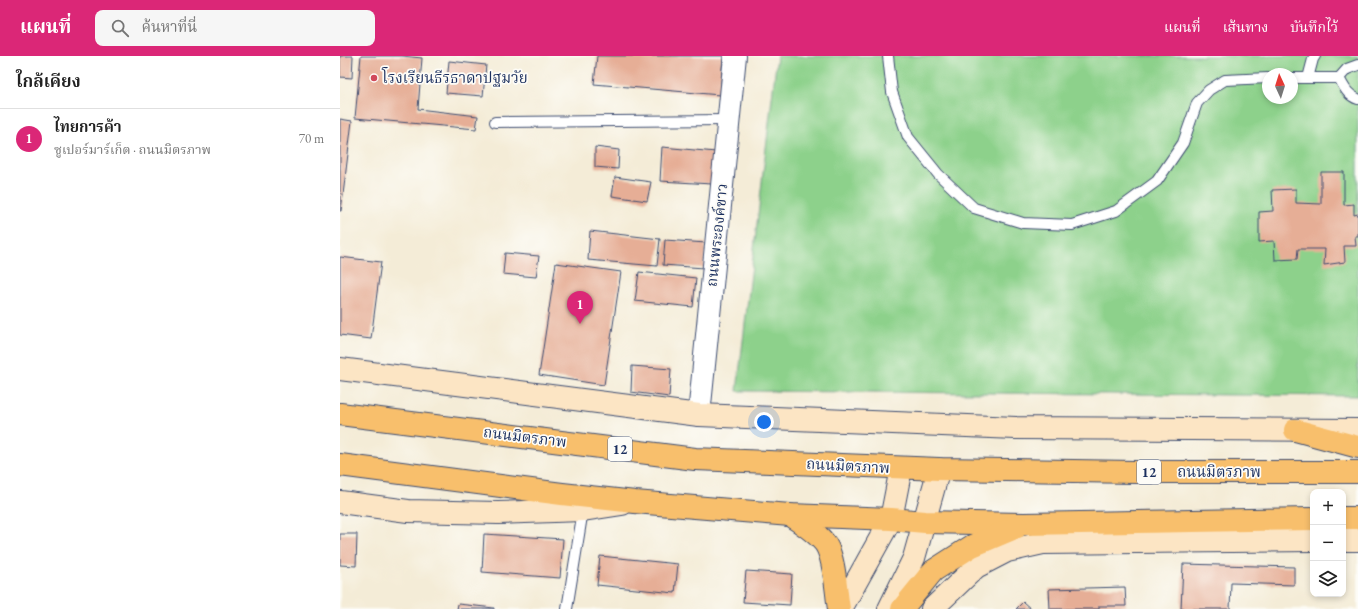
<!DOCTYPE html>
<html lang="th">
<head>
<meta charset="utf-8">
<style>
  :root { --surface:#fff; --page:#f6f6f6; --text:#222; --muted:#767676; --line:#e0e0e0; --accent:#db2777 }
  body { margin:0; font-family:"EB Garamond","Noto Serif Thai",serif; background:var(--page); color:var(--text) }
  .controls { position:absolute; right:12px; bottom:12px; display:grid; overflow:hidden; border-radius:8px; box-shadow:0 2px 6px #0003 }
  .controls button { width:36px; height:36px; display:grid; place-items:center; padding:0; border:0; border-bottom:1px solid var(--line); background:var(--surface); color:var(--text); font:20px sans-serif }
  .compass { position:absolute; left:922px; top:12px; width:36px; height:36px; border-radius:50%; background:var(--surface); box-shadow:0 2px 6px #0003; rotate:356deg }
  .you { position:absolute; left:424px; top:366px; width:14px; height:14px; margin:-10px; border:3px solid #fff; border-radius:50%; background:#1a73e8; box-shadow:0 0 0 6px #1a73e833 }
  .badge { display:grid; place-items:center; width:26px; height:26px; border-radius:50%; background:var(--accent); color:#fff; font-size:13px; font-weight:700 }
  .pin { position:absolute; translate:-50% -33px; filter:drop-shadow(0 1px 2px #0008) }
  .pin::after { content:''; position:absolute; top:21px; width:14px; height:12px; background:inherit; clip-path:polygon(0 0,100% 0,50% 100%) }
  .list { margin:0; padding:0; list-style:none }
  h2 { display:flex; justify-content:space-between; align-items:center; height:52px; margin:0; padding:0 16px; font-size:17px }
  h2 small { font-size:13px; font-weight:400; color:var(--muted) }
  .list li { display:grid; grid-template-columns:26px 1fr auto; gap:12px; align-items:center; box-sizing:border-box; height:60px; padding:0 16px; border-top:1px solid var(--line) }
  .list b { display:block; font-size:15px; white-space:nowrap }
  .list p { margin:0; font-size:13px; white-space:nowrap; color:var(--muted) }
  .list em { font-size:13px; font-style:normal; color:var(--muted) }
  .icon { flex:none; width:22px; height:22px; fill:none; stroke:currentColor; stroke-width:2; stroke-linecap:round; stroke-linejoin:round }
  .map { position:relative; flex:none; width:1018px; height:553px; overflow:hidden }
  header { display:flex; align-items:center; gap:24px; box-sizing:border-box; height:56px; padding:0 20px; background:var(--accent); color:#fff }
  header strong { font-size:19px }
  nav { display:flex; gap:22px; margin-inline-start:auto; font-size:14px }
  .search { width:280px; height:36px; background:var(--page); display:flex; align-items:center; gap:10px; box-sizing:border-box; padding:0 14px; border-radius:8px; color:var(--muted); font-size:15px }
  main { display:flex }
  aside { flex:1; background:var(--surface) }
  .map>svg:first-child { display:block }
  .green { fill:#8dd18b; stroke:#548074; fill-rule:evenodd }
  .building { fill:#e6ae96 }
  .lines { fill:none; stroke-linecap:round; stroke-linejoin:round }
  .service-casing { stroke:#3c4b70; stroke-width:12 }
  .tertiary-casing { stroke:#3c4b70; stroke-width:24 }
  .secondary-casing { stroke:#3c4b70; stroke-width:24 }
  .primary-casing { stroke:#3c4b70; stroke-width:24 }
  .service { stroke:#fff; stroke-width:10 }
  .tertiary { stroke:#fff; stroke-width:22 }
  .secondary { stroke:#fce5c4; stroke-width:22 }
  .primary { stroke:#f8bf6c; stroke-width:22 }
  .poi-dot { fill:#d1495b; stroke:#fdfcf7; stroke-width:1.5 }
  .labels { text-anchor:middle; stroke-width:3.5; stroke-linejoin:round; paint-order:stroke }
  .shield { fill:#fdfcf7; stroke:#5f6c8c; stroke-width:1 }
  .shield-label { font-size:14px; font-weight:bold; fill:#1b2f5e }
  .poi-label { font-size:15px; fill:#1b2f5e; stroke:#fdfcf7; text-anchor:start }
  .street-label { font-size:15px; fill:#1b2f5e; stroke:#fdfcf7 }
</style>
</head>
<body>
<header>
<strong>แผนที่</strong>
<div class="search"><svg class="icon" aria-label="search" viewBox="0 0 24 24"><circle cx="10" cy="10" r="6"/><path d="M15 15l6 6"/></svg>ค้นหาที่นี่</div>
<nav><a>แผนที่</a><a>เส้นทาง</a><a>บันทึกไว้</a></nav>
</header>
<main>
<aside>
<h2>ใกล้เคียง<small></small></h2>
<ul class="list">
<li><span class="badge">1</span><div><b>ไทยการค้า</b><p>ซูเปอร์มาร์เก็ต · ถนนมิตรภาพ</p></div><em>70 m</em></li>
</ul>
</aside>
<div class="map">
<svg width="1018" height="553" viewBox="0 0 1018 553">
  <rect width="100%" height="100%" fill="#fdfcf7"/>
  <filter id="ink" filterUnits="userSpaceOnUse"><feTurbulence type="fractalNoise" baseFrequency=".025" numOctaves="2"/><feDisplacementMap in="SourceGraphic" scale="8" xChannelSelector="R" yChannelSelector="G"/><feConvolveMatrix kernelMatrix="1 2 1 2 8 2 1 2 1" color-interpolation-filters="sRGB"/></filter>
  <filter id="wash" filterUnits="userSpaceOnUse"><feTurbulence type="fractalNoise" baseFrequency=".012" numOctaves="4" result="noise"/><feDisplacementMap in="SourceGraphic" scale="16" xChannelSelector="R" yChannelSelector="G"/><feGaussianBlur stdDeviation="0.9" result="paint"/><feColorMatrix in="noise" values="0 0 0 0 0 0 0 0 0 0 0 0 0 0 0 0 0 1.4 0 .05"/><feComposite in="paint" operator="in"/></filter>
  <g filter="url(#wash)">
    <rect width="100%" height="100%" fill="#f4ecd7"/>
    <!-- green -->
    <path class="green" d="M 437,0 L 1018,0 L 1018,340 L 397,335 ZM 928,18 L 952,18 L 952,42 L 928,42 Z"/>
    <g id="blocks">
      <!-- building -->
      <g class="building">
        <path d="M 0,0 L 13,0 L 12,22 L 0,21 Z"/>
        <path d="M 21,0 L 62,0 L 82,2 L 78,53 L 138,60 L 136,73 L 15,62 Z"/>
        <path d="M 257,0 L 383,0 L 380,39 L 254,28 Z"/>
        <path d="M 109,5 L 146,9 L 143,40 L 106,37 Z"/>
        <path d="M 0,63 L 12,65 L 1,155 L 0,155 Z"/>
        <path d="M 255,91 L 279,94 L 278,113 L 255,111 Z"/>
        <path d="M 322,91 L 376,96 L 372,128 L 320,125 Z"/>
        <path d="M 981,116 L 1004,116 L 1004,149 L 1014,148 L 1014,159 L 1018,158 L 1018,180 L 1015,180 L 1016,190 L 1004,190 L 1005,206 L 984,209 L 985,193 L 958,193 L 957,203 L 935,204 L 934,185 L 919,186 L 919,156 L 933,155 L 932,134 L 956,133 L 956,147 L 981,148 Z"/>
        <path d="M 275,121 L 311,126 L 307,145 L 272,140 Z"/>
        <path d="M 250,175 L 320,183 L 317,210 L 248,204 Z"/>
        <path d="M 325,184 L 366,187 L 364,212 L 323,209 Z"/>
        <path d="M 165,197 L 199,200 L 196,221 L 163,218 Z"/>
        <path d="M 0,201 L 41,206 L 31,283 L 0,279 Z"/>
        <path d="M 216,207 L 281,216 L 264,329 L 199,319 Z"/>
        <path d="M 299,216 L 356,222 L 353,251 L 295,245 Z"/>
        <path d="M 292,310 L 331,313 L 329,341 L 291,336 Z"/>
        <path d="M 0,478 L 17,478 L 16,510 L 0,509 Z"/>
        <path d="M 144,478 L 223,483 L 220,522 L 142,516 Z"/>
        <path d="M 260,500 L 338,508 L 335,537 L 257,529 Z"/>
        <path d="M 843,508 L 954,511 L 954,529 L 891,527 L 890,553 L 841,553 Z"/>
        <path d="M 406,515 L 452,518 L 450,549 L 403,546 Z"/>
        <path d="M 785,531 L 786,550 L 759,550 L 759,553 L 710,553 L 709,533 Z"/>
        <path d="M 683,546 L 691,553 L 676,553 Z"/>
        <path d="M 118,548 L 154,552 L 154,553 L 117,553 Z"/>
      </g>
    </g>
  </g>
  <g filter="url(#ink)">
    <use href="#blocks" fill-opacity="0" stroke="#3c4b70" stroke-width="1"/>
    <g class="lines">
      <!-- service casing -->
      <g class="service-casing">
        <g id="service">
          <path d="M 548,0 L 552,36 L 568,81 L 598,118 L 634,152 L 683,167 L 732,169 L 776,155 L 817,125 L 843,87 L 857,47 L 869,34 L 885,24 L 928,22"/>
          <path d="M 952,22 L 968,22 L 973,3 L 975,0"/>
          <path d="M 968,22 L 999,22"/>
          <path d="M 999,22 C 1004,31 1008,40 1018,43"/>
          <path d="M 999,22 L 1007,13 L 1018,9"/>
          <path d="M 155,66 L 388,64"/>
          <path d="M 227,553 L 243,454"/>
        </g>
      </g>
      <!-- tertiary casing -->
      <g class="tertiary-casing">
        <path id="tertiary" d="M 359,359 L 395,0"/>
      </g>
      <!-- secondary casing -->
      <g class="secondary-casing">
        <g id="secondary">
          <path d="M 0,313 L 359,359 L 676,372 L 1018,374"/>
          <path d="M 0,446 L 68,455 L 158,457 L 243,454 L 282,448"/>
          <path d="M 1003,484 L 1018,484"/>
          <path d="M 501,553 L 551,463 L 561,412"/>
          <path d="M 549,553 L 574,502 L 599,413"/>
          <path d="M 592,553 L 636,511 L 667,495 L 703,487 L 973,484"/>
        </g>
      </g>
      <!-- primary casing -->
      <g class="primary-casing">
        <g id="primary">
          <path d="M 0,358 L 355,403 L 599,413 L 795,416 L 1018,416"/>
          <path d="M 955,374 L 1018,391"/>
          <path d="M 0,409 L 222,438 L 295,446 L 450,459 L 551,463 L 585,466 L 684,468 L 973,463"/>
          <path d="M 450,459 C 461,467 478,477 486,489 C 495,504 496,535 499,553"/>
          <path d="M 1003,462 L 1018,462"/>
          <path d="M 562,553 L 593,515 L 632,490 L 677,471"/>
        </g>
      </g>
      <!-- service -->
      <use href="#service" class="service"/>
      <!-- tertiary -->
      <use href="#tertiary" class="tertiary"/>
      <!-- secondary -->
      <use href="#secondary" class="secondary"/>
      <!-- primary -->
      <use href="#primary" class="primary"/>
    </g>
  </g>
  <!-- markers -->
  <circle class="poi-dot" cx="34" cy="22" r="4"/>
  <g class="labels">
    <!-- shield labels -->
    <g class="shield">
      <rect x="268" y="381" width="24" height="24" rx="3"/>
      <rect x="797" y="404" width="24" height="24" rx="3"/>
    </g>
    <g class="shield-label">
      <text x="280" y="398">12</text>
      <text x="809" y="421">12</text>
    </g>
    <!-- poi labels -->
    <g class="poi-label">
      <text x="42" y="27">โรงเรียนธีรธาดาปฐมวัย</text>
    </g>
    <!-- street labels -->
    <g class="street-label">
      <text transform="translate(377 179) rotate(-84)" y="5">ถนนพระองค์ขาว</text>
      <text transform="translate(185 381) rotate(7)" y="5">ถนนมิตรภาพ</text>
      <text transform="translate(508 410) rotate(3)" y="5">ถนนมิตรภาพ</text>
      <text x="879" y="421">ถนนมิตรภาพ</text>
    </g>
  </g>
</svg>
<div class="controls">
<button>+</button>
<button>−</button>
<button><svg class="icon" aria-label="layers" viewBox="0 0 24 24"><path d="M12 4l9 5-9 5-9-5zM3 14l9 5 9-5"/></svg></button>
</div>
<svg class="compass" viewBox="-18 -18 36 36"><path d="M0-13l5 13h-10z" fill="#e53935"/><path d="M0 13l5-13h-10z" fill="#767676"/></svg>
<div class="you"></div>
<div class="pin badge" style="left:240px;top:268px">1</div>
</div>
</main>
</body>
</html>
